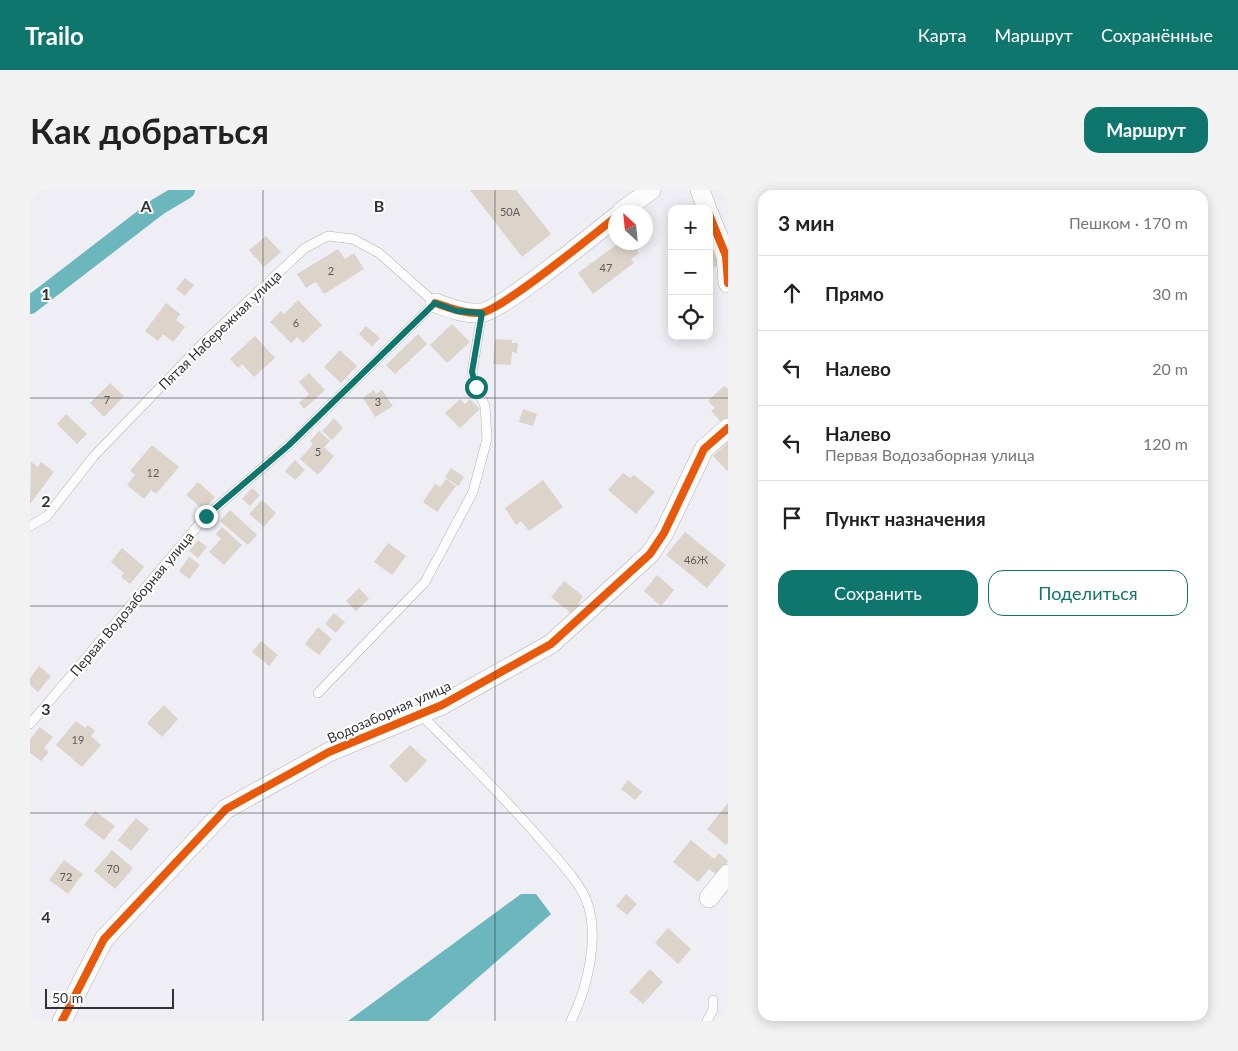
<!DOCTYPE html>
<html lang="ru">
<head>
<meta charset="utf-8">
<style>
  :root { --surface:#fff; --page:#f2f2f2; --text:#222; --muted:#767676; --line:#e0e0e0; --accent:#0f766e }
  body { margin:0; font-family:Lato,sans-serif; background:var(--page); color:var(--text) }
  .controls { position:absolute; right:15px; top:15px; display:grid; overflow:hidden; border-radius:10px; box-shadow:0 2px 12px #0003 }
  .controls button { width:45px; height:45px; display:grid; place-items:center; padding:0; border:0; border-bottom:1px solid var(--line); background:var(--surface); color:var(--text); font:25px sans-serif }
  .compass { position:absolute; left:578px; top:15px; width:45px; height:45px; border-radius:50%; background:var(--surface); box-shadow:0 2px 12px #0003; rotate:333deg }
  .scale { position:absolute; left:15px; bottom:12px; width:129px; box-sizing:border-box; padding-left:5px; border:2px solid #323236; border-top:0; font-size:14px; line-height:18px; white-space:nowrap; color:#323236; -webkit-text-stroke:4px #fff; paint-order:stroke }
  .stop { position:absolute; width:15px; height:15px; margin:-11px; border:4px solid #0f766e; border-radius:50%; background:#fff }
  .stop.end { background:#0f766e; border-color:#fff; box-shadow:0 1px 5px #0008 }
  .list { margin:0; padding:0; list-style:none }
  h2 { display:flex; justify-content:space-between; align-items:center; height:65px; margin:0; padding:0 20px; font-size:21px }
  h2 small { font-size:16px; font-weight:400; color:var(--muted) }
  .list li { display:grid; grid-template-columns:32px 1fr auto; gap:15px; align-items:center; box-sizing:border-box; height:75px; padding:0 20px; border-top:1px solid var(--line) }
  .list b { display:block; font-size:19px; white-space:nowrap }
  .list p { margin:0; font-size:16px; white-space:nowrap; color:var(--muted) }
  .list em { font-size:16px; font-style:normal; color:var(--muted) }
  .actions { display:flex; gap:10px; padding:15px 20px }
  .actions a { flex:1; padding:11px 0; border:1px solid var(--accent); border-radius:15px; text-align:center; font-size:18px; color:var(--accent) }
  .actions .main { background:var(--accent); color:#fff }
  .icon { flex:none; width:28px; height:28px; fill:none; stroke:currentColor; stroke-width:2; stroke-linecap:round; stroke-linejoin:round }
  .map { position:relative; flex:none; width:698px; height:831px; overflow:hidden; border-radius:15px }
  header { display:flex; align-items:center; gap:30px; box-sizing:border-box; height:70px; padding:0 25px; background:var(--accent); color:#fff }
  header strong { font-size:24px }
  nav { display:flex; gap:28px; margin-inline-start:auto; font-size:18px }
  .intro { display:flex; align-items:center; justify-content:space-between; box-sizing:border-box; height:120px; padding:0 30px }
  h1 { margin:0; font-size:35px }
  .button { padding:12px 22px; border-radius:15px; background:var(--accent); color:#fff; font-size:18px; font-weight:700 }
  main { display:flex; gap:30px; padding:0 30px }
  aside { flex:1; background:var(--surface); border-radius:15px; box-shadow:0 2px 12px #0003 }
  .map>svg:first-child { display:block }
  .water { fill:#6cb7bd }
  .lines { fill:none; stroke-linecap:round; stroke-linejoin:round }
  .canal { stroke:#6cb7bd; stroke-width:18 }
  .building { fill:#dcd4ca }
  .lane-casing { stroke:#b3b3b8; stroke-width:10 }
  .street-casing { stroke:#b3b3b8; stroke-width:20 }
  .lane { stroke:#fcfcfd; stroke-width:9 }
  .street { stroke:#fcfcfd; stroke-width:19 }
  .cycleway-casing { stroke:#fff; stroke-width:11 }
  .cycleway { stroke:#e8590c; stroke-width:8 }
  .route { stroke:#0f766e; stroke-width:6 }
  .grid { fill:none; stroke:#323236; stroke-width:1; stroke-opacity:0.55 }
  .labels { text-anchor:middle; stroke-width:4; stroke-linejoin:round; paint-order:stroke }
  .number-label { font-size:11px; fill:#5c5a5b }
  .street-label { font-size:14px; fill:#323236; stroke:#fff }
  .grid-label { font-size:16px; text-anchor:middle; font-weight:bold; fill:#323236; stroke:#fff; stroke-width:4; stroke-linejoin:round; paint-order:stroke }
</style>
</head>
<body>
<header>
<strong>Trailo</strong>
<nav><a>Карта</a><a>Маршрут</a><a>Сохранённые</a></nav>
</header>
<div class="intro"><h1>Как добраться</h1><a class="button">Маршрут</a></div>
<main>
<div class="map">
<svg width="698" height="831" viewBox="0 0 698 831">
  <rect width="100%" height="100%" fill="#eeeef4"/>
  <!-- water -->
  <path class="water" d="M 491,704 L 506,704 L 521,724 L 398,831 L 318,831 Z"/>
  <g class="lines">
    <!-- canal -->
    <path class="canal" d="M 0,115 L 129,16 L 156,0"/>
  </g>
  <!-- building -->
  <g class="building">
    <path d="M 440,0 L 486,0 L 521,44 L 492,67 Z"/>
    <path d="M 236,46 L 251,62 L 234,77 L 219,60 Z"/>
    <path d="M 679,51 L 691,73 L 679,80 Z"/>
    <path d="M 590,52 L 601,52 L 609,63 L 601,69 L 604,73 L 563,104 L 548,83 Z"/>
    <path d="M 308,59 L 315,69 L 324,63 L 334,79 L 294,104 L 286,92 L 276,98 L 267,84 Z"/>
    <path d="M 155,88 L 164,95 L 155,106 L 146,99 Z"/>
    <path d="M 268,110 L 292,135 L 273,153 L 267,147 L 261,153 L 240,132 L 251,121 L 254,124 Z"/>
    <path d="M 136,113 L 150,124 L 146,130 L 155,137 L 143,152 L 133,144 L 128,151 L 115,141 Z"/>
    <path d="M 422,134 L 440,152 L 417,173 L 400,155 Z"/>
    <path d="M 336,136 L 350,148 L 342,157 L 329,144 Z"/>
    <path d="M 388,144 L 397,154 L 365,184 L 356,175 Z"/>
    <path d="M 225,146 L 245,168 L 224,187 L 212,174 L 208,178 L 200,169 Z"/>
    <path d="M 465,149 L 482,150 L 482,153 L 488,153 L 487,163 L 482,162 L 481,175 L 463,174 Z"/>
    <path d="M 310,160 L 327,176 L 311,193 L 294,177 Z"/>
    <path d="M 279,183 L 295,200 L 274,219 L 269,213 L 279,204 L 269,192 Z"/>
    <path d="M 80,193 L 94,206 L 74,227 L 60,213 Z"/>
    <path d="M 694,196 L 698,199 L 698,229 L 693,234 L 681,221 L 685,218 L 678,211 Z"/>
    <path d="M 344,200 L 346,204 L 352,200 L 363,216 L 345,227 L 333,208 Z"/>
    <path d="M 430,209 L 435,214 L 440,209 L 450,219 L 430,238 L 415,223 Z"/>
    <path d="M 493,219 L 507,224 L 503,236 L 489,232 Z"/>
    <path d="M 36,224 L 57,244 L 47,254 L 27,234 Z"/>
    <path d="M 304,228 L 313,238 L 302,250 L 292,241 Z"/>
    <path d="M 289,241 L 300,251 L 294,257 L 304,266 L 288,285 L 270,269 L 283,254 L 280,251 Z"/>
    <path d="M 698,252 L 698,280 L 697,281 L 683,266 Z"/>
    <path d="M 122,255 L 149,277 L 126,304 L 121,300 L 114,309 L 97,295 L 105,285 L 100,281 Z"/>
    <path d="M 265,270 L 275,280 L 265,290 L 255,281 Z"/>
    <path d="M 1,272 L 8,277 L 11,272 L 24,282 L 0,314 Z"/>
    <path d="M 421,278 L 434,287 L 428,296 L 415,287 Z"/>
    <path d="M 593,283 L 600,288 L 604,285 L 625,302 L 606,324 L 578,300 Z"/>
    <path d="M 416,289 L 426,296 L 407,322 L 393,312 L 405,294 L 410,297 Z"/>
    <path d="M 513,290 L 533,317 L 499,341 L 491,331 L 486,335 L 475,318 Z"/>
    <path d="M 168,292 L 185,307 L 174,320 L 156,305 Z"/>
    <path d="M 222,298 L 230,305 L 220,316 L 212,309 Z"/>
    <path d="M 232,310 L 246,323 L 234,337 L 219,324 Z"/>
    <path d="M 200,320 L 227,345 L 218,355 L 190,331 Z"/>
    <path d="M 192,337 L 212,355 L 194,375 L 179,362 L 191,349 L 186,344 Z"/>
    <path d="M 655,342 L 696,375 L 677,398 L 636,365 Z"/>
    <path d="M 168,350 L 177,357 L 168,368 L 159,361 Z"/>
    <path d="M 358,353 L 376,366 L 362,385 L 344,372 Z"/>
    <path d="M 92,358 L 114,377 L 100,394 L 91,387 L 94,383 L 81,372 Z"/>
    <path d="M 159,367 L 170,375 L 159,389 L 149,381 Z"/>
    <path d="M 627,385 L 644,400 L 631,416 L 614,401 Z"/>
    <path d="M 534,391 L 553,406 L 542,424 L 521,407 Z"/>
    <path d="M 329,398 L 339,409 L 326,421 L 316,411 Z"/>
    <path d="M 304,423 L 315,432 L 306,443 L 295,434 Z"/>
    <path d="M 288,437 L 302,449 L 289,465 L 275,454 Z"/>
    <path d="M 231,451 L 248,465 L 239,476 L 222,462 Z"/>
    <path d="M 9,476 L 21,486 L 8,502 L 0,495 L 0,488 Z"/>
    <path d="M 134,515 L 148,529 L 132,547 L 117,533 Z"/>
    <path d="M 46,531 L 55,538 L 58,535 L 65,541 L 61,546 L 71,555 L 52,577 L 26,555 Z"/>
    <path d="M 10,537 L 23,547 L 14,558 L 19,562 L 11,571 L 0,563 L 0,549 Z"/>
    <path d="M 380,555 L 397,571 L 376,593 L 359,576 Z"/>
    <path d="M 598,590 L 612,602 L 605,610 L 591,599 Z"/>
    <path d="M 698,613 L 698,653 L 696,655 L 677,639 Z"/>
    <path d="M 65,621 L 85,636 L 74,650 L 54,635 Z"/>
    <path d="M 106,628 L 119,639 L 101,661 L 88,650 Z"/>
    <path d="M 661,650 L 684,669 L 689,663 L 698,671 L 688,686 L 679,679 L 668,692 L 643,672 Z"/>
    <path d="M 82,660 L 103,678 L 85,699 L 64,681 Z"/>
    <path d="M 34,670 L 53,684 L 38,704 L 19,690 Z"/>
    <path d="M 596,704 L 607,714 L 597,725 L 586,716 Z"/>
    <path d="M 638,738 L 661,759 L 648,774 L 625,753 Z"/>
    <path d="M 620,779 L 633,792 L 613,814 L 599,802 Z"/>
  </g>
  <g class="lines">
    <!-- lane casing -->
    <g class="lane-casing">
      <g id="lane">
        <path d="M 0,336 L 17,326 L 64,266 L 173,153 L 275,58 L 298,46 L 323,49 L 349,63 L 405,113 L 259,255 L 176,326 L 0,534"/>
        <path d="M 288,503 L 395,392 L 443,302 L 457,249 L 455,216 L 446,197 L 442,182 L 452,123"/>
        <path d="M 390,524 C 434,568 477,610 517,657 C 530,672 551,694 557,712 C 570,747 557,799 541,831"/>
        <path d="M 677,831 L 683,820 L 683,810"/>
      </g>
    </g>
    <!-- street casing -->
    <g class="street-casing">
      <g id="street">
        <path d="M 670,0 L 677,19"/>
        <path d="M 591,22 L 621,0"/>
        <path d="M 679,24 L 696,66 L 698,93"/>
        <path d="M 405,113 C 420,118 435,124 450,123 C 470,122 565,43 586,27"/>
        <path d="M 679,708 L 698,684"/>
        <path d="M 32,831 L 74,749 L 196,619 L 299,562 L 412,515 L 521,454 L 620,364 L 634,343 L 674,259 L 698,238"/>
      </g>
    </g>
    <!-- lane -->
    <use href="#lane" class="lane"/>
    <!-- street -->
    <use href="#street" class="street"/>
    <!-- cycleway casing -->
    <g class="cycleway-casing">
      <g id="cycleway">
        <path d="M 679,24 L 696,66 L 698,93"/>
        <path d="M 405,113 C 420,118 435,124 450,123 C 470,122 565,43 586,27"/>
        <path d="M 32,831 L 74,749 L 196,619 L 299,562 L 412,515 L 521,454 L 620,364 L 634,343 L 674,259 L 698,238"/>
      </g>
    </g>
    <!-- cycleway -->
    <use href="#cycleway" class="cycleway"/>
  </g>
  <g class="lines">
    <!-- route -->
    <path class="route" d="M 176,326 L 259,255 L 405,113 L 427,121 L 452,123 L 442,182 L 446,197"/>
  </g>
  <!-- grid -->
  <path class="grid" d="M 233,0 L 233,831M 465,0 L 465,831M 0,208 L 698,208M 0,416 L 698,416M 0,623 L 698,623"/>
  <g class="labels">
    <!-- number labels -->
    <g class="number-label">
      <text x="480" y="26">50А</text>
      <text x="576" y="82">47</text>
      <text x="301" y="85">2</text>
      <text x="266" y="137">6</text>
      <text x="77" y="214">7</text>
      <text x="348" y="216">3</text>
      <text x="288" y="266">5</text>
      <text x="123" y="287">12</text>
      <text x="666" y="374">46Ж</text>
      <text x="48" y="554">19</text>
      <text x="83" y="683">70</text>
      <text x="36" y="691">72</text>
    </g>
    <!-- street labels -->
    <g class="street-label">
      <text transform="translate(190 140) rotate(-44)" y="5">Пятая Набережная улица</text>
      <text transform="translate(102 414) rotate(-50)" y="5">Первая Водозаборная улица</text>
      <text transform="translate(359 522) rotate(-24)" y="5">Водозаборная улица</text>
    </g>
  </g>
  <g class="grid-label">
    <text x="116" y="22">A</text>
    <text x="349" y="22">B</text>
    <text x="16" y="110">1</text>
    <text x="16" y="317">2</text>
    <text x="16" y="525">3</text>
    <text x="16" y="733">4</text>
  </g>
</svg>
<div class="controls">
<button>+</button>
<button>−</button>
<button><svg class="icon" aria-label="locate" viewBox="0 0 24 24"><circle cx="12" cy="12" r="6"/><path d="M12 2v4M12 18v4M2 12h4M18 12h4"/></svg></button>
</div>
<svg class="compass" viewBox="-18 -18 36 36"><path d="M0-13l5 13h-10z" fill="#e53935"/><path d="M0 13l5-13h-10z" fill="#767676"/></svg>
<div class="scale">50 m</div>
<div class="stop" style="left:446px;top:197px"></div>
<div class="stop end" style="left:176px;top:326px"></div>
</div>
<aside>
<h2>3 мин<small>Пешком · 170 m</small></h2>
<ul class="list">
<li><svg class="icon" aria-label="ahead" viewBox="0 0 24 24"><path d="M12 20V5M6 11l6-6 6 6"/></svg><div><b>Прямо</b></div><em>30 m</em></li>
<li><svg class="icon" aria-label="left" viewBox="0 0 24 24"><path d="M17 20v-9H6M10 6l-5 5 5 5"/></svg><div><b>Налево</b></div><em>20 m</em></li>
<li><svg class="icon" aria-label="left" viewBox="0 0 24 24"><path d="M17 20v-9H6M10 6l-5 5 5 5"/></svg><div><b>Налево</b><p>Первая Водозаборная улица</p></div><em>120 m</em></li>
<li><svg class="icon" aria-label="arrive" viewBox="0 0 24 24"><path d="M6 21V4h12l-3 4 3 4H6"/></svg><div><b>Пункт назначения</b></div></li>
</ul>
<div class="actions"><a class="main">Сохранить</a><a>Поделиться</a></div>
</aside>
</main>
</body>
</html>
